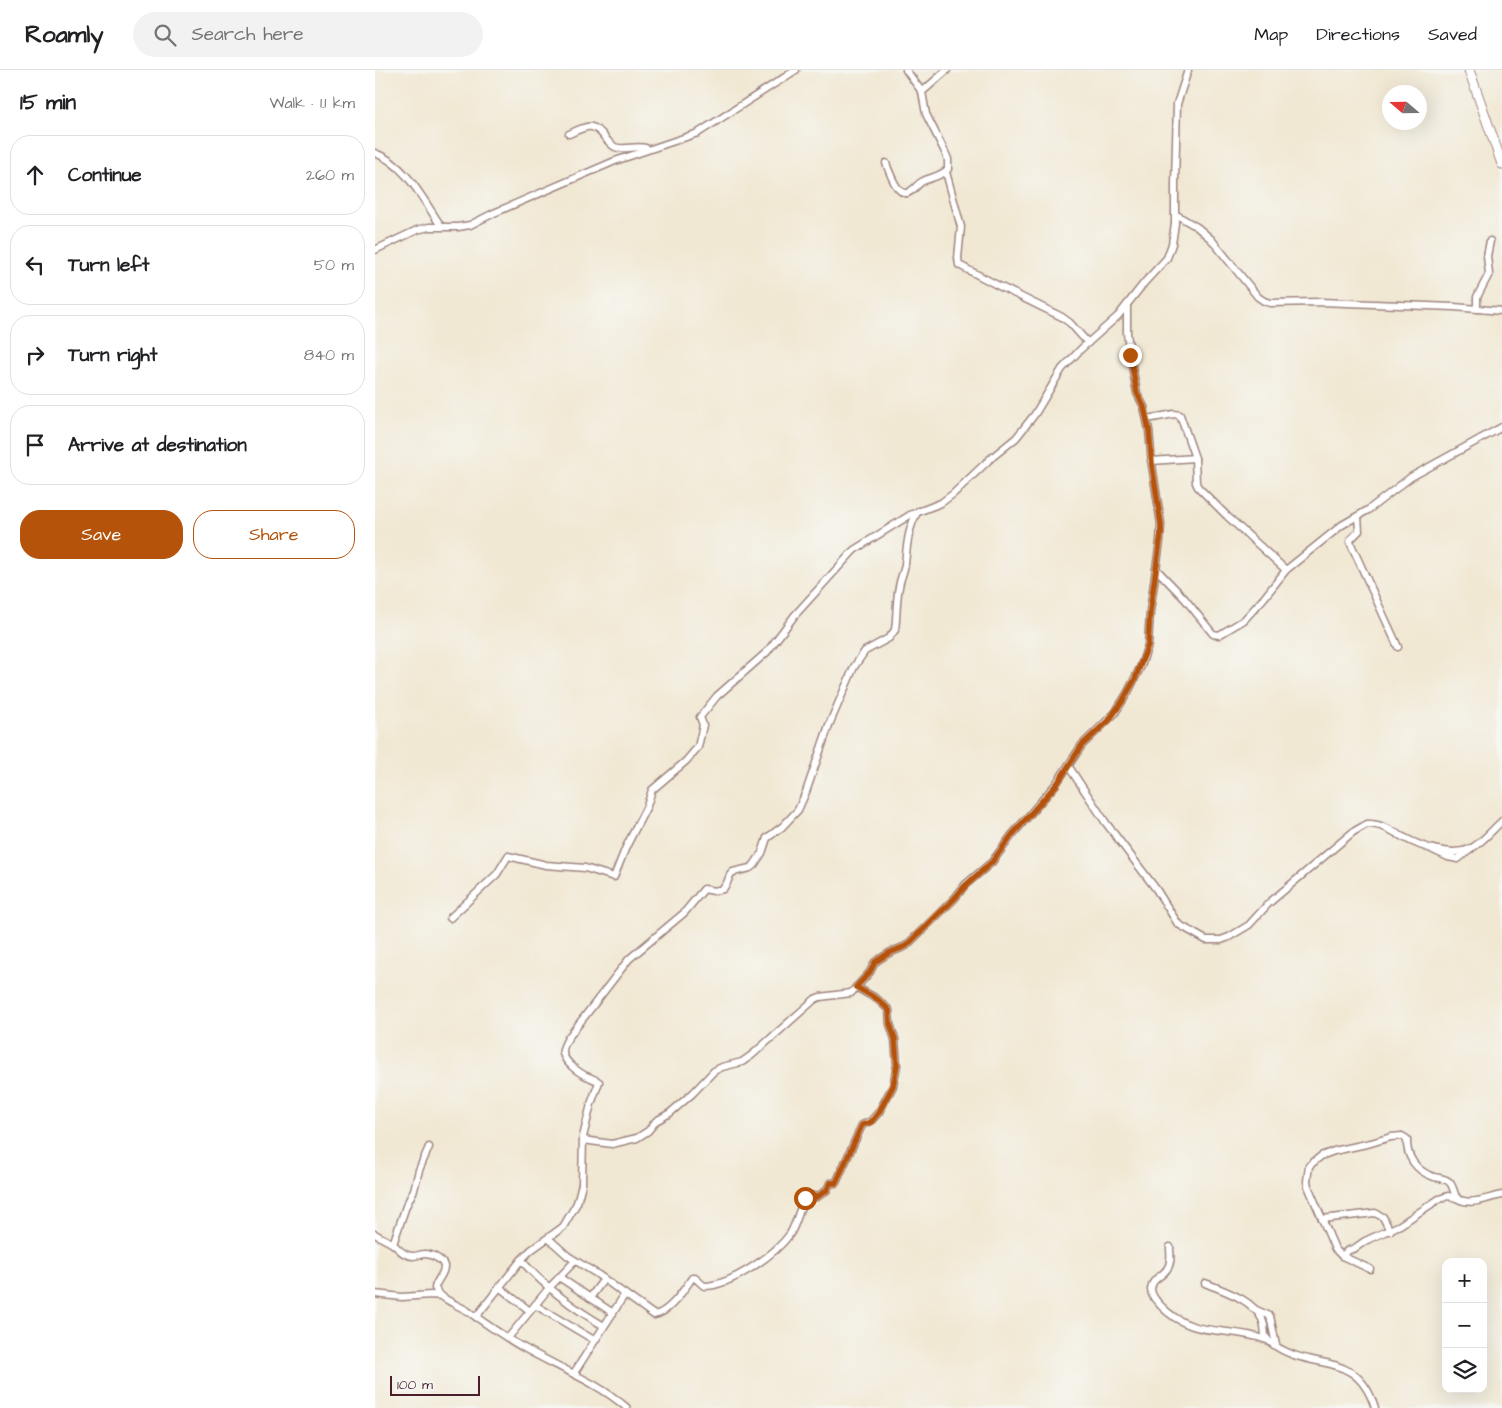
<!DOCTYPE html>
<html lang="en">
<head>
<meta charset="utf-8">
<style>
  :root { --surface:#fff; --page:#f2f2f2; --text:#202124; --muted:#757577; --line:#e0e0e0; --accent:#b45309 }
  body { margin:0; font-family:"Architects Daughter",sans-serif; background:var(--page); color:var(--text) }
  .controls { position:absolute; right:15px; bottom:15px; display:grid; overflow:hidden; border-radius:10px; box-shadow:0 5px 20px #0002 }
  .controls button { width:45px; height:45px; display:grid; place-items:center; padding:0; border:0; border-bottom:1px solid var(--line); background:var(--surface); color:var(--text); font:25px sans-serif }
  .compass { position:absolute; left:1007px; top:15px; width:45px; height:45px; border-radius:50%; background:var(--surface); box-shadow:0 5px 20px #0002; rotate:290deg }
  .scale { position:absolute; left:15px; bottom:12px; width:90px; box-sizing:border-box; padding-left:5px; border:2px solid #4a1f2b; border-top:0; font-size:14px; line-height:18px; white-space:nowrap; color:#4a1f2b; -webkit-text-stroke:4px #f6f6f2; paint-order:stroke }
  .stop { position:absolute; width:15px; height:15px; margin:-11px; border:4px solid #b45309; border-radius:50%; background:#fff }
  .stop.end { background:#b45309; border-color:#fff; box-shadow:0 1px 5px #0008 }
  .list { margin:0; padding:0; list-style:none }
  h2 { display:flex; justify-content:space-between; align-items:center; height:65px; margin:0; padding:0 20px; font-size:21px }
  h2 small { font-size:16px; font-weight:400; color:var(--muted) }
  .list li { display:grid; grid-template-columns:32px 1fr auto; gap:15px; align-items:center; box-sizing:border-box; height:80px; margin:0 10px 10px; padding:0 10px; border:1px solid var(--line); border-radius:20px }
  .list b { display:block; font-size:19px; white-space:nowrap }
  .list em { font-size:16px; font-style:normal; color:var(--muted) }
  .actions { display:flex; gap:10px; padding:15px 20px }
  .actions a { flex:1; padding:11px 0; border:1px solid var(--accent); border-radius:20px; text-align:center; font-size:18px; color:var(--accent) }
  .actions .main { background:var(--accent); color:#fff }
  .icon { flex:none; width:28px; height:28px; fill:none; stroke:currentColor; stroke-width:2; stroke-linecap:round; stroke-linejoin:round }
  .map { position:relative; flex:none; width:1127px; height:1338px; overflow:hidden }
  header { display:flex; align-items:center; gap:30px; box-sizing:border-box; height:70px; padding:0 25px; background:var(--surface); border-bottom:1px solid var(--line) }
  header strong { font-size:24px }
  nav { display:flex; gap:28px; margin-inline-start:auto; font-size:18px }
  .search { width:350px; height:45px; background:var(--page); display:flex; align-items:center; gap:12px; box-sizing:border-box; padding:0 18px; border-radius:28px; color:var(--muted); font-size:19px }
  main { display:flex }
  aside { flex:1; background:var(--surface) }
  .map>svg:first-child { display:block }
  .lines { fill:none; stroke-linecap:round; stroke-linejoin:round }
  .street-casing { stroke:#9e847f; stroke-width:9 }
  .secondary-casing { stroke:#9e847f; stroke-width:11 }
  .street { stroke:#fff; stroke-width:6 }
  .secondary { stroke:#fff; stroke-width:9 }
  .route { stroke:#b45309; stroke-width:6 }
</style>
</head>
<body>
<header>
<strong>Roamly</strong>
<div class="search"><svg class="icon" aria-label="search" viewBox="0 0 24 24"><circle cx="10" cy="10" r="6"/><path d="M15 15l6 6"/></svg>Search here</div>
<nav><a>Map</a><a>Directions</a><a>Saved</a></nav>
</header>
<main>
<aside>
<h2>15 min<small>Walk · 1.1 km</small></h2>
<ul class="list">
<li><svg class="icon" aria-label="ahead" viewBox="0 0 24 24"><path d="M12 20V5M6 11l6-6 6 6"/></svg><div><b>Continue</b></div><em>260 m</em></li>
<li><svg class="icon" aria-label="left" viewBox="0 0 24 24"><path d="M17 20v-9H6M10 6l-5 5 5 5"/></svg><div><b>Turn left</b></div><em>50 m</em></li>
<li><svg class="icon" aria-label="right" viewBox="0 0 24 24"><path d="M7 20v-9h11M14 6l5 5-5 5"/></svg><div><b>Turn right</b></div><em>840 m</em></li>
<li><svg class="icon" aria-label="arrive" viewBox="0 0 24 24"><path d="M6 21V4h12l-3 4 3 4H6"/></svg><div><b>Arrive at destination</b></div></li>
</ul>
<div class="actions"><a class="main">Save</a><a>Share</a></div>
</aside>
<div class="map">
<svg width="1127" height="1338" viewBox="0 0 1127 1338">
  <rect width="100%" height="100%" fill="#f6f6f2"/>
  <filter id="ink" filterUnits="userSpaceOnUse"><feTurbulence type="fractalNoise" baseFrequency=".02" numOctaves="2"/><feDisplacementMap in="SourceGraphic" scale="10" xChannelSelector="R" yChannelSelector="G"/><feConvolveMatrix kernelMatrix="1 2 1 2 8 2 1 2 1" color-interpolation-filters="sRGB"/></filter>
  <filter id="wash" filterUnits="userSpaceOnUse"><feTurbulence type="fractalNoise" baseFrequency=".0096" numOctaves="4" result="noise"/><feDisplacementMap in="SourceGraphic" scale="20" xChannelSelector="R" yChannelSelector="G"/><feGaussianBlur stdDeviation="1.12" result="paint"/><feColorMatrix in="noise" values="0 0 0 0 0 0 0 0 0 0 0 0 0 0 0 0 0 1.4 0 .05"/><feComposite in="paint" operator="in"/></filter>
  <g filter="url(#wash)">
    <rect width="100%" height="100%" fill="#f1e8d3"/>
  </g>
  <g filter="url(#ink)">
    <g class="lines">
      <!-- street casing -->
      <g class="street-casing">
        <g id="street">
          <path d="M 547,22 L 572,0"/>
          <path d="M 194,64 C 212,56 218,51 231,69 C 234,72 236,75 240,77 C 249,81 261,75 271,78"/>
          <path d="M 0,83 C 31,94 48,130 66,156"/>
          <path d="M 511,93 C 514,101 522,125 532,123 C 539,121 542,114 548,111 C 557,107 567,106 573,99 L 573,89 L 569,80 L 551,44 L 547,22 L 531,0"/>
          <path d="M 571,102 L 586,157 L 583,188 L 584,195 L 622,215 L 687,247 L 695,253 L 713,273"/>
          <path d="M 800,144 L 822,157 L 836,169 L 883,227 L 889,231 L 895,233 L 945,232 L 1079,237 L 1127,241"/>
          <path d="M 0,180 L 42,160 L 54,157 L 83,157 L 95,155 L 119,143 L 240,91 L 323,63 L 421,0"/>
          <path d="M 1102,239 L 1102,227 L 1114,204 L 1112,186 L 1115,171"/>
          <path d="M 772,349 L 799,344 L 805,345 L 820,388 L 821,413 L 823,417 L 852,446 L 911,500"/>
          <path d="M 776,391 L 820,388"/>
          <path d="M 983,446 L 984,461 L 976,469 L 975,472 L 1023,577"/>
          <path d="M 781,499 L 810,529 L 838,564 L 844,565 L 869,550 L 889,528 L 911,500 L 967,455 L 993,440 L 1036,407 L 1127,357"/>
          <path d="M 694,697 L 731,753 L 781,819 L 803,854 L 831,870 L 846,870 L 854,867 L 874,855 L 894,833 L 978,762 L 992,754 C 1005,753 1017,761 1028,767 C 1046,777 1075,787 1095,779 C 1107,773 1117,760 1127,751"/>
          <path d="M 1058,780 L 1073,787 L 1083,789 L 1096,779"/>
          <path d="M 75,848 L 122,804 L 133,786 L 171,795 L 210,798 L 239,807 L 251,777 L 272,736 L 277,720 L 311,691 L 323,677 L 328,655 L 325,647 L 342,626 L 392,582 L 420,545 L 479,480 L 535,445 L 566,433 L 578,424 L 615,389 L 641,368 L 660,344 L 687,299 L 706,279 L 743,246 L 769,213 L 792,188 L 797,174 L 800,153 L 800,114 L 802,34 L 813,0"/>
          <path d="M 208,1070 L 237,1074 L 262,1068 L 273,1061 L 281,1051 L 295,1043 L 318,1023 L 339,1001 L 347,997 L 367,992 L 377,985 L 440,929 L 445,927 L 476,923 L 495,902 L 500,892 L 514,883 L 531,876 L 580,828 L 590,815 L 617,792 L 637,765 L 681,714 L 707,675 L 740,643 L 753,622 L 766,596 L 773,575 L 775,541 L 785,471 L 786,454 L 777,395 L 774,360 L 769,337 L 762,323 L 755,285 L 752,263 L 752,235"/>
          <path d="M 947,1149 L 1000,1143 L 1008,1147 L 1015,1161"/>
          <path d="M 0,1164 C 6,1168 12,1170 18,1174 C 24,1179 29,1186 38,1186 C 42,1186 46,1184 50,1184 C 56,1184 67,1189 69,1196 C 70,1204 61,1210 60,1218 C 65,1229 81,1234 91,1240 C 110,1253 129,1267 149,1278 C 184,1298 222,1312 252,1338"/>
          <path d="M 173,1168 L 193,1186 L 222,1204 L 279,1245 C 294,1243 309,1220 317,1208 L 320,1208 L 329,1216 C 355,1216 400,1185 415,1164 C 422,1153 424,1139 430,1127 L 433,1125 L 442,1127 L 452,1120 L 455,1113 L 461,1113 L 487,1055 L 496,1051 L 504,1042 L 518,1016 L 522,995 L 520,969 L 515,954 L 514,940 L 502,929 L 481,917"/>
          <path d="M 18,1174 L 31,1136 L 39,1120 L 44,1100 L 54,1077"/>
          <path d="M 795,1177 C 795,1184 797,1193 792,1199 C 787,1207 777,1208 776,1219 C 776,1226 781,1230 785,1235 C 818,1270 852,1255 892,1270"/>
          <path d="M 967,1186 L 972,1181 L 980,1178 L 990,1171 L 1025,1155 L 1064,1129 L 1073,1126 L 1081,1128"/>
          <path d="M 146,1190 C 170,1217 198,1238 229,1256"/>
          <path d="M 995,1199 L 967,1186 L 960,1179 L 933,1116 L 932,1111 L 934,1096 L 946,1086 L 959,1081 L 996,1073 L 1016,1067 L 1027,1066 L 1032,1069 C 1031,1087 1041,1101 1059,1107 C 1063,1108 1069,1108 1073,1111 C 1081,1116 1076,1129 1089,1131 C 1101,1134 1115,1127 1127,1125"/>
          <path d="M 184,1207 L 238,1243"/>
          <path d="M 830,1213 C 849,1221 877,1229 887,1249 C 893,1262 884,1264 899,1275 C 938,1302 982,1279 1000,1338"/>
          <path d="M 124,1217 L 155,1241"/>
          <path d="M 0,1224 L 27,1227 L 56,1225 L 66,1226"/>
          <path d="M 215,1228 L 229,1209"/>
          <path d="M 160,1235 L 219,1270"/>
          <path d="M 877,1238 L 895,1246 L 901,1275"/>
          <path d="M 101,1247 L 146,1190 L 156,1180 L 188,1157 L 202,1133 L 207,1114 L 208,1067 L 216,1034 L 224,1012 C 221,1010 218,1009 214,1007 C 205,1004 190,993 188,983 C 187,978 191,972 193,968 L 254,889 L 309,843 L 329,819 L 339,821 L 348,819 L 352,813 L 355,805 L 358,802 L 375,798 L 379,795 L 387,783 L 392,768 L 407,757 L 423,740 L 431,722 L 454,655 L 479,597 L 490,581 L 514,568 L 520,560 C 522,546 521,531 524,517 C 525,509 529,502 530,494 C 532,475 533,458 543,441"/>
          <path d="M 133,1268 L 174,1218 L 200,1191"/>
          <path d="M 199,1303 L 250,1224"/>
        </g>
      </g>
      <!-- secondary casing -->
      <g class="secondary-casing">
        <path id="secondary" d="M 1094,0 L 1127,94"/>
      </g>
      <!-- street -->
      <use href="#street" class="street"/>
      <!-- secondary -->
      <use href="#secondary" class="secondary"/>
    </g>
  </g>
  <g class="lines" filter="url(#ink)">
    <!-- route -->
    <path class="route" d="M 430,1128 L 433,1125 L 442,1127 L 452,1120 L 455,1113 L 461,1113 L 487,1055 L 496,1052 L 504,1042 L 518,1016 L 522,995 L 520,969 L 515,954 L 514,940 L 502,929 L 481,917 L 495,902 L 500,892 L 514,883 L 531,876 L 580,828 L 590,816 L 617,792 L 637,765 L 682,714 L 707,675 L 734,650 L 747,632 L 760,609 L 773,575 L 775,541 L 786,464 L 786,454 L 777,395 L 774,360 L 769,337 L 762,323 L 755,285"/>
  </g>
</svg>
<div class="controls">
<button>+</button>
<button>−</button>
<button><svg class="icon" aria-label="layers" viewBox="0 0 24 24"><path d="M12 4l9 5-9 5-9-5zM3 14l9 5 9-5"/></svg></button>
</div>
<svg class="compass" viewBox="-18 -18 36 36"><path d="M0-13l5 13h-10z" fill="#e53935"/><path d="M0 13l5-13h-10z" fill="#757577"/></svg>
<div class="scale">100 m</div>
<div class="stop" style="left:430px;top:1128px"></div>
<div class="stop end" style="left:755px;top:285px"></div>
</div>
</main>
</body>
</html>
